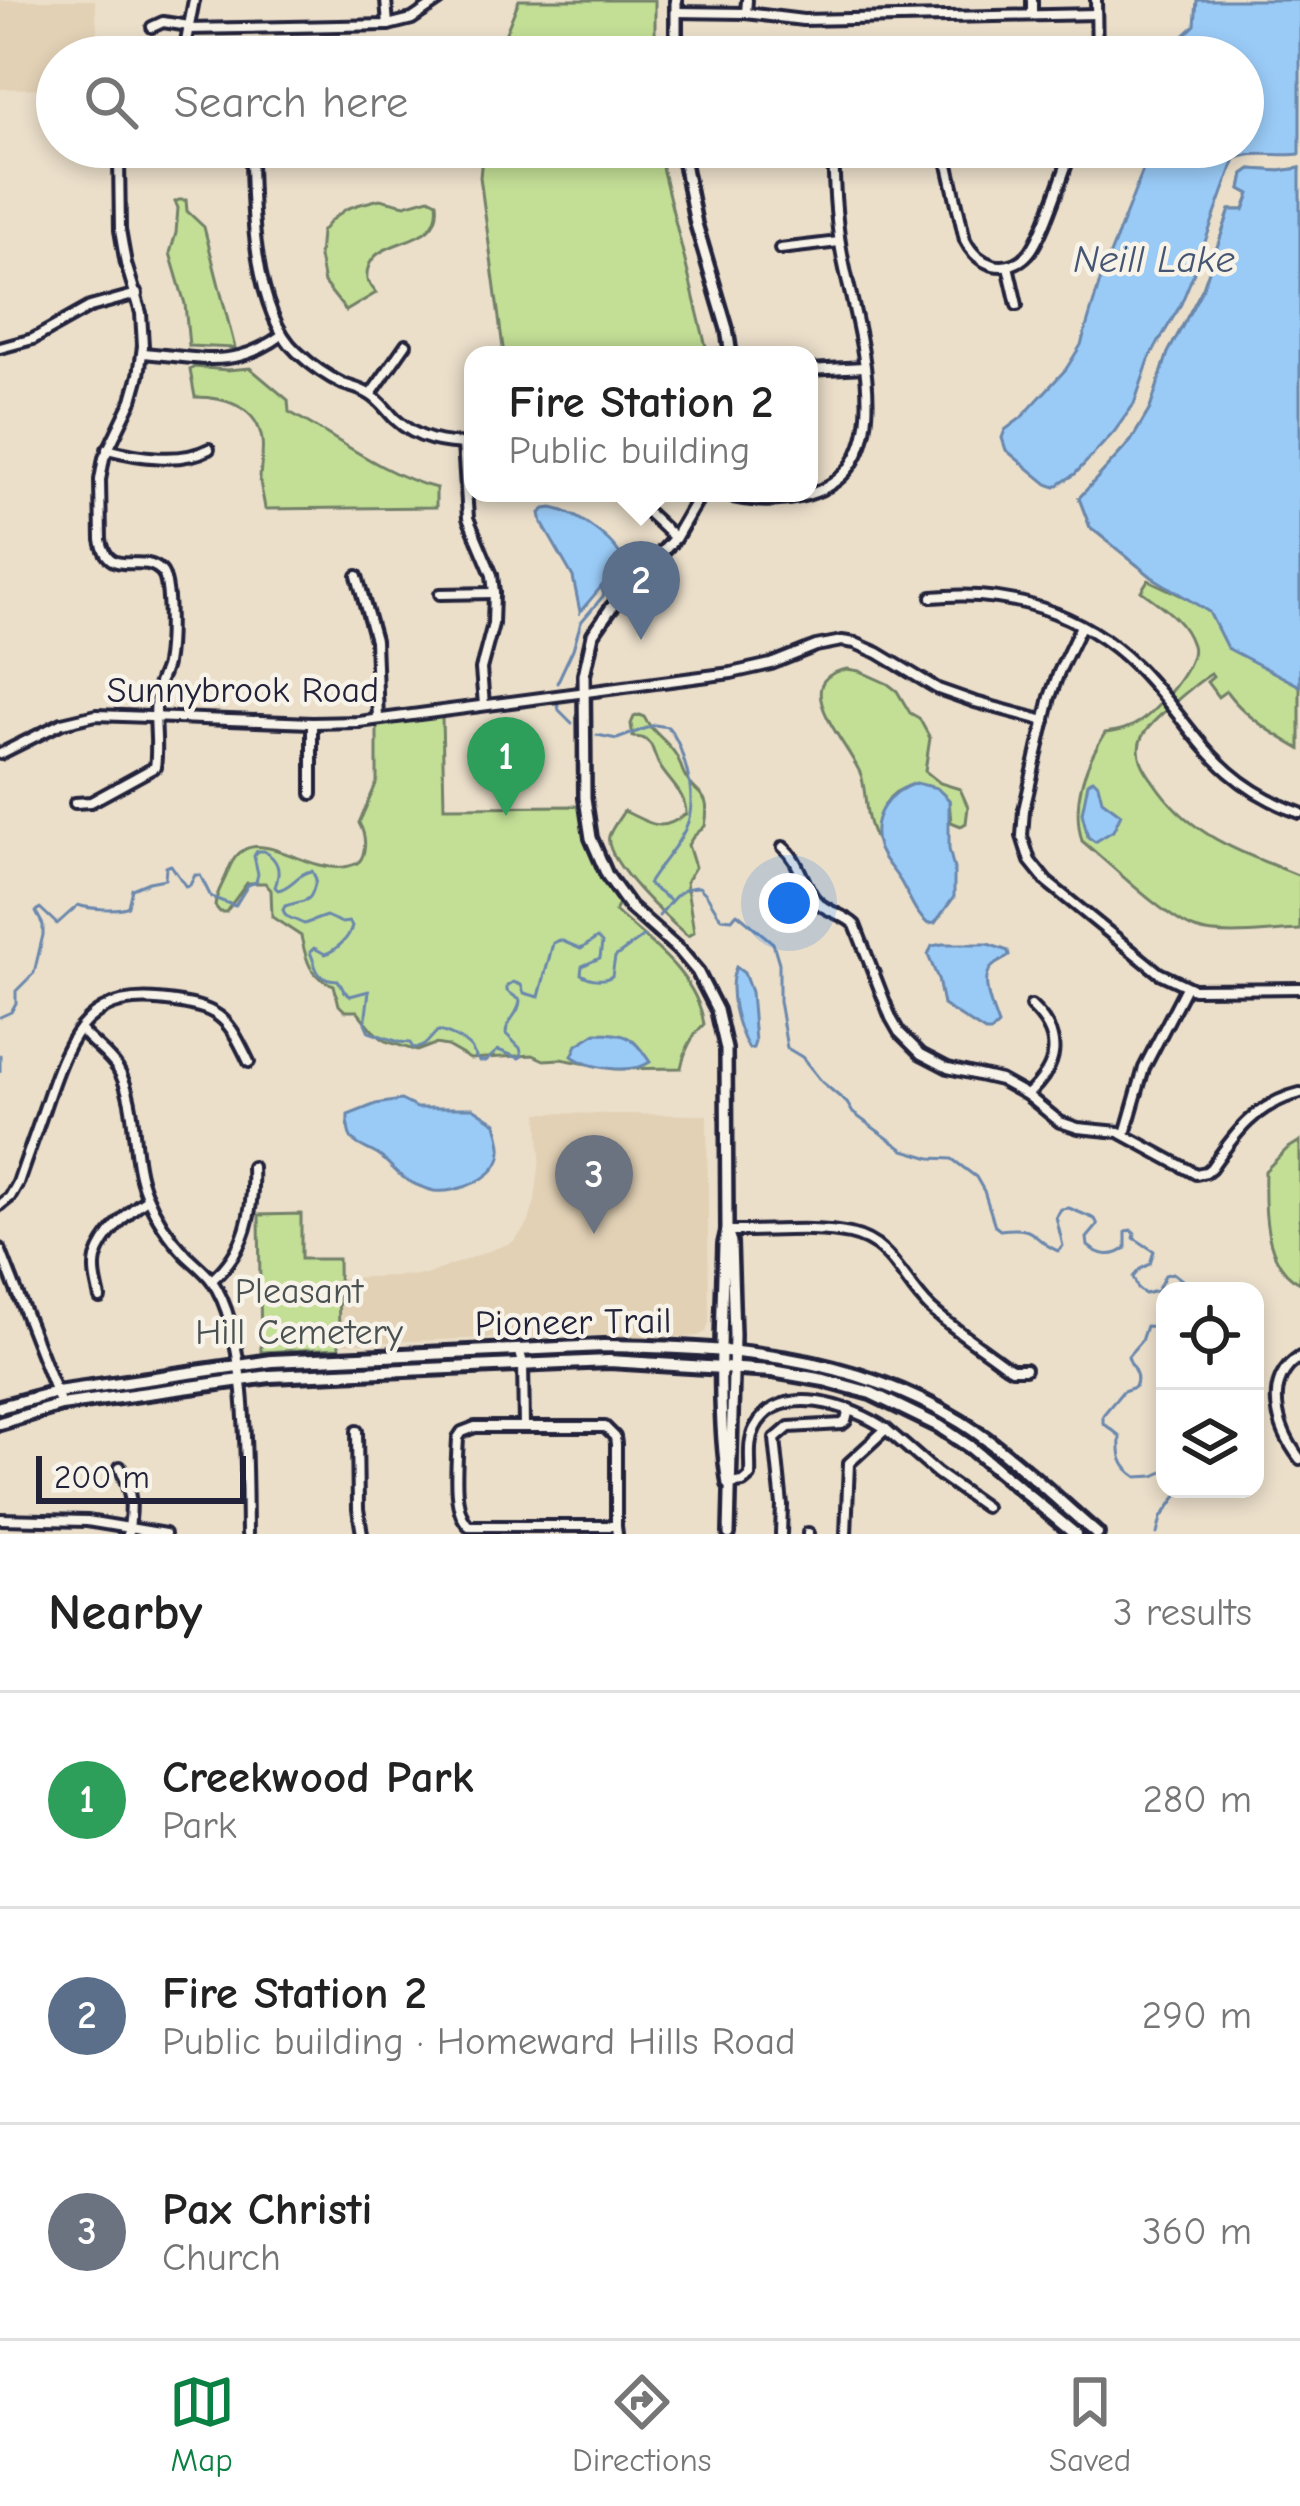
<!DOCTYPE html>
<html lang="en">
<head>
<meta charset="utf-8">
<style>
  :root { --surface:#fff; --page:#f6f6f6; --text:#222; --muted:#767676; --line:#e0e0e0; --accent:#0b8043 }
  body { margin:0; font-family:"Comic Neue",sans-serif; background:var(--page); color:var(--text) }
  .controls { position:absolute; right:36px; bottom:36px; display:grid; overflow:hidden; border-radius:24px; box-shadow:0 6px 18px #0003 }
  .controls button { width:108px; height:108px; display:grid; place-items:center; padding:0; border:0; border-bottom:3px solid var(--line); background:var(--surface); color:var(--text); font:60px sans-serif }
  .scale { position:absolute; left:36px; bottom:30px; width:210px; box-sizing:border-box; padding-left:12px; border:6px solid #22223b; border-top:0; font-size:33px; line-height:42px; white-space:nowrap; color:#22223b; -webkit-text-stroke:9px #f7f3e8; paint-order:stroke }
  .you { position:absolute; left:789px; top:903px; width:42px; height:42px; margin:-30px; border:9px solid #fff; border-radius:50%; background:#1a73e8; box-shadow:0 0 0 18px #1a73e833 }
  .badge { display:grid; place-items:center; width:78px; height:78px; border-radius:50%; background:var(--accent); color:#fff; font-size:39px; font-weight:700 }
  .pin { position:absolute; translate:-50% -99px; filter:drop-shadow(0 3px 6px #0008) }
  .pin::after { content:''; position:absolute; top:63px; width:42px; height:36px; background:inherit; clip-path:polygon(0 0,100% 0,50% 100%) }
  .popup { position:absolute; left:464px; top:346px; width:354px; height:156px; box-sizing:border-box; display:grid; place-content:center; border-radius:24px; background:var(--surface); filter:drop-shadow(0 3px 9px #0005); font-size:39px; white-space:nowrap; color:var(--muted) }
  .popup b { font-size:45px; color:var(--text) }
  .popup::after { content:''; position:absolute; left:50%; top:100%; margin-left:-24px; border:24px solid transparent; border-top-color:var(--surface) }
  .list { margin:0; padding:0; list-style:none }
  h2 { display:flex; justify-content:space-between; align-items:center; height:156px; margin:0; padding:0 48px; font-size:51px }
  h2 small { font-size:39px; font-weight:400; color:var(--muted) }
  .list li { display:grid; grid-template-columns:78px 1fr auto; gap:36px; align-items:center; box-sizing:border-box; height:216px; padding:0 48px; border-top:3px solid var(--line) }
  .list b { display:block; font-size:45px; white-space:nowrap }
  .list p { margin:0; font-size:39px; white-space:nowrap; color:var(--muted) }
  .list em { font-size:39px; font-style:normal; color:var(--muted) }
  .icon { flex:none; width:66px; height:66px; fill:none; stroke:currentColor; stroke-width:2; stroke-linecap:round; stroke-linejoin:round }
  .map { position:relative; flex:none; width:1300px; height:1534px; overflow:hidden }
  .search { position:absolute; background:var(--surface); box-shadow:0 6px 18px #0003; left:36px; right:36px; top:36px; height:132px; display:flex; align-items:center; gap:30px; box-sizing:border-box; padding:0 42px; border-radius:66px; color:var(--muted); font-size:45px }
  .sheet { height:804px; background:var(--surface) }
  nav { display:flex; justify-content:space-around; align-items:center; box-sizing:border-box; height:168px; border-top:3px solid var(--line); background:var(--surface); font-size:33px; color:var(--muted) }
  nav a { display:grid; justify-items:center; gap:6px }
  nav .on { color:var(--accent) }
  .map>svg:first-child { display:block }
  .built { fill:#e2d1b5 }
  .green { fill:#c3df96; stroke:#728068; stroke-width:3 }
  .water { fill:#9acbf7; stroke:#6a87ac; stroke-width:3 }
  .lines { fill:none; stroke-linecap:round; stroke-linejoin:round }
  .stream { stroke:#6a87ac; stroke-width:3 }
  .minor-casing { stroke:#22223b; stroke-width:16 }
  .tertiary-casing { stroke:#22223b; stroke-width:18 }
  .secondary-casing { stroke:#22223b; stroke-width:20 }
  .minor { stroke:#f7f3e8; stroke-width:8 }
  .tertiary { stroke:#f7f3e8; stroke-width:9 }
  .secondary { stroke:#f7f3e8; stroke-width:10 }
  .labels { text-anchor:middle; stroke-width:9; stroke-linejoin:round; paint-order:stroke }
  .street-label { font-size:36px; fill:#22223b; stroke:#f7f3e8 }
  .park-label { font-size:36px; fill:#4a5152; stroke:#f7f3e8 }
  .water-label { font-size:39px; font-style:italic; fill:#465573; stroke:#f7f3e8 }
</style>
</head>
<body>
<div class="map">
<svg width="1300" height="1534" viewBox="0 0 1300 1534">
  <rect width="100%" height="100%" fill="#ebdfca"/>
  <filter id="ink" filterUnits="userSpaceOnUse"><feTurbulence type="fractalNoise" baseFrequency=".00833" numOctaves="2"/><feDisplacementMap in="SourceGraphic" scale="24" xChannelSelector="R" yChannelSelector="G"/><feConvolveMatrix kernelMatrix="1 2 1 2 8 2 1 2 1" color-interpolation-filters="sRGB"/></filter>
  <g filter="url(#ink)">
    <!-- built -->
    <g class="built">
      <path d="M 0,0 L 95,0 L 99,57 L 57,57 L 57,88 L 0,89 Z"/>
      <path d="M 538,1113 L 707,1115 L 709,1322 L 706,1332 L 697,1336 L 682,1337 L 557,1335 L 339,1344 L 338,1278 L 425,1275 L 513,1242 L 528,1224 L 535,1201 L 540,1159 Z"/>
    </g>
    <!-- green -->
    <g class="green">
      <path d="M 519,0 L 655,0 L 655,57 L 496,57 Z"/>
      <path d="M 483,147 L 657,147 L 708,355 L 507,355 L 503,348 L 480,177 Z"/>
      <path d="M 1300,168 L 1248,658 L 1300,686 L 1300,749 C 1273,733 1245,717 1226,691 L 1218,697 L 1207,682 L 1213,677 L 1211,674 C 1196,683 1149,722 1142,737 C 1134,753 1144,769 1153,781 C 1190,837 1240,851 1300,876 L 1300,930 C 1270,931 1223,939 1195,929 C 1164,917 1110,864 1082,841 C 1071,802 1084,766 1105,733 C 1119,731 1129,729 1141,721 C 1157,710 1198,665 1192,645 C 1184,619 1161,606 1141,591 L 1148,580 L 1197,603 L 1152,577 L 1090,527 L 1079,498 L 1131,441 L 1150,409 L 1168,353 L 1203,288 L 1230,210 L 1244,210 L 1250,194 L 1241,189 L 1244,174 L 1251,169 L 1280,171 Z"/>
      <path d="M 429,198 L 437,202 C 444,254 363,231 367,280 L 376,293 L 346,311 L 324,283 L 319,257 L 321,232 L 331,220 L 346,209 L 357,205 L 380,199 L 405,205 Z"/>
      <path d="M 179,200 L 186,200 L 187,211 L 204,227 L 235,348 L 189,346 L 185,304 L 170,253 L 176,233 L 178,208 L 175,202 Z"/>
      <path d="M 194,367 L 227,370 L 250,368 L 288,400 L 289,412 C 338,438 382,474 436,488 L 436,507 L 265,509 C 264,500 261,490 260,480 C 260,467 264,454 262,440 C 257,406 224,397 195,397 L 190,370 Z"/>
      <path d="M 847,669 L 859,671 L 888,684 L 897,691 L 910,713 L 919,718 L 930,738 L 925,771 L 940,783 L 960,789 L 968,807 L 966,823 L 961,826 L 951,822 L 949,800 C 938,788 929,783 912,786 C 884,791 877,817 877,842 C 863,814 868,805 862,778 C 855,750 782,681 847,669 Z"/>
      <path d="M 442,715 L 444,807 L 580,806 C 584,844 597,873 620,903 L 615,911 C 650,943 696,974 704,1024 C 691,1037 685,1050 681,1068 L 614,1069 L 561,1059 L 544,1060 L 533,1055 L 470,1059 L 447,1046 L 435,1044 L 417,1051 L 385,1041 L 372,1030 L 357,1011 L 345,1011 L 339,1005 L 334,985 C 309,978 306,959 301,936 L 272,917 L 271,890 L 265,883 L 247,883 L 226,912 L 220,912 L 215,906 C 216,892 223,885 228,871 C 249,815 300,873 344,867 C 356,865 362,863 364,850 C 366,840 364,832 359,823 L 377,782 L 377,724 Z"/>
      <path d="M 639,715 L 644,717 C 653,734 666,739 676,755 C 680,761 681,768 684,774 C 696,799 712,788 705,826 L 693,837 L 688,845 L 695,867 L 686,882 L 694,932 L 688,936 C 670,922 603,860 609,836 C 611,829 620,817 624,811 C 651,823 659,834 686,814 C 686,792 668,782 658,763 C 657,761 652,747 651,745 C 645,737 642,738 633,737 L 631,724 L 634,717 Z"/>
      <path d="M 1300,1141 L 1300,1283 C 1263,1265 1264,1206 1265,1171 L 1287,1149 Z"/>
      <path d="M 301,1214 L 301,1259 L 338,1259 L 339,1348 L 261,1352 L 259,1215 Z"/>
    </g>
    <!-- water -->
    <g class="water">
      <path d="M 1197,0 L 1300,0 L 1300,154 C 1279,157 1254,150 1235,159 L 1193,275 L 1181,304 L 1150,357 L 1134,404 L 1114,432 L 1075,474 L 1055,487 L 1047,484 L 1006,450 L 1002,438 L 1005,430 L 1021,418 L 1066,369 L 1081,345 L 1101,278 L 1152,147 L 1243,147 L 1243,57 L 1172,57 L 1176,43 L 1195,25 Z"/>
      <path d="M 1300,168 L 1300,686 L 1227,648 L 1209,612 L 1152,577 L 1090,527 L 1079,498 L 1131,441 L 1150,409 L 1168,353 L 1203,288 L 1230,210 L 1244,210 L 1250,194 L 1241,189 L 1244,174 L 1251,169 L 1280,171 Z"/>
      <path d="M 552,508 C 575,512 616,540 623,561 L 580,612 L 573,577 L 542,523 L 540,513 L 545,509 Z"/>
      <path d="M 1093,779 L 1098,784 L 1102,800 L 1121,814 L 1113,831 L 1095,842 L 1088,837 L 1082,813 L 1088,783 Z"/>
      <path d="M 916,783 L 937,788 L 949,800 L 949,849 L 954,869 L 954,897 L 935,923 L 928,924 C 915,913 911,900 902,884 C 895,871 880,858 877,843 C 871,814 890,791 916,783 Z"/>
      <path d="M 942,944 L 988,944 L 1008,951 L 1009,956 C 1004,960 997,962 992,967 C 979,980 993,1010 998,1025 L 991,1032 L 985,1032 L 943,1005 L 938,979 L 928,955 L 932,946 Z"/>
      <path d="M 736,967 L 744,973 L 751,992 L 755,1042 L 753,1048 L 749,1049 C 737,1028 726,990 736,967 Z"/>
      <path d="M 596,1033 C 628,1033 633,1037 650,1062 C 632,1074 589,1069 572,1056 L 577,1045 Z"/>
      <path d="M 401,1100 L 417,1108 L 473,1108 L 496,1123 C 498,1132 502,1143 501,1151 C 500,1178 457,1194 434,1191 C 426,1189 413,1184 407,1180 C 396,1174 389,1162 378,1155 C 358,1143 346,1146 348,1115 L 376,1104 Z"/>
    </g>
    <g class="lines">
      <!-- stream -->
      <g class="stream">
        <path d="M 557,683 L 573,649 L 581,622 L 604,595 L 601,587"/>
        <path d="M 557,702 L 559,710 L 572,723"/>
        <path d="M 597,735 L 617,739 L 655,725 L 668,727 C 679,740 682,754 687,771 C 701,829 677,839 648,884 L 671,901"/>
        <path d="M 659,916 C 670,903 679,886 699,887 L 706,894 L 721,918 L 732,919 L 737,913 L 773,943 L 779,963 L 779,1001 L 787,1048 L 802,1057 L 822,1082 L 847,1103 L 853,1113 L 904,1150 L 931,1158 L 952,1159 L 976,1177 L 984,1191 L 995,1226 L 1000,1230 C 1040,1225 1029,1239 1058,1251 L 1063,1246 L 1056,1217 L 1061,1209 L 1069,1208 L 1095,1219 L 1098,1225 L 1087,1238 L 1088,1246 C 1100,1256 1114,1258 1126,1248 L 1126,1232 L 1131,1230 L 1135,1234 L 1134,1238 L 1154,1251 L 1150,1264 L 1140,1269 L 1133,1277 L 1138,1289 L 1145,1294 L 1157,1291 L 1165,1275 L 1173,1273 L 1182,1280 L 1180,1291"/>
        <path d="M 0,1017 L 11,1012 L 16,1003 L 16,991 L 34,973 L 43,935 L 43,925 L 36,912 L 40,908 L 57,924 L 78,905 C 89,909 119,911 128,906 L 132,889 L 149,882 L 165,879 L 166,867 L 171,865 L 186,887 L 190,885 L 195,875 L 200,875 L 211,897 L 235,906 L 248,885 L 256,882 L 258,874 L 254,856 L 257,851 L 264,851 C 279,860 281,871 275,887 L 278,890 C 292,888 298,872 312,871 L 316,879 C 311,905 307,899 285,906 L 283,910 L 286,916 L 304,924 L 326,916 L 342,923 L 349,922 L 352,926 C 350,937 337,950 325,954 L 314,948 L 310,952 C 318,969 313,979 338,980 L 344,991 L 350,996 L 369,991 L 365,1023 L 369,1032 L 399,1042 L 410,1043 L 413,1048 C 426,1049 429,1038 438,1031 C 446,1032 466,1041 471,1048 C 474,1052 475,1057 479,1061 L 486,1061 L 498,1050 L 519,1058 L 522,1056 L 520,1048 L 506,1034 C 506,1020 520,1014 520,1000 L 507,991 L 507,986 L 513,982 L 521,985 L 524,993 L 539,997 L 553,943 L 560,940 L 581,949 L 597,938 L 602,943 L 600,958 L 582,966 L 581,974 C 589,979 603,982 612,976 L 615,957 L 644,936"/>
        <path d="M 0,1055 L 0,1071"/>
        <path d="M 1165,1327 L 1146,1326 L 1141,1341 L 1128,1356 C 1131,1368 1141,1374 1135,1387 L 1123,1391 L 1103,1415 L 1103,1423 L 1120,1436 C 1119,1455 1120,1466 1137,1477 L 1154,1476 L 1165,1471"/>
        <path d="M 1157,1534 L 1161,1518 L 1182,1489"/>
      </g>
      <!-- minor casing -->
      <g class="minor-casing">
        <g id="minor">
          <path d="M 386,0 L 388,25"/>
          <path d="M 1032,0 L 1032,15"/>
          <path d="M 1096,0 L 1097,57"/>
          <path d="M 676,12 L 746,13 L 803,20 L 1096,14"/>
          <path d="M 746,13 L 747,0"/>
          <path d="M 152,27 L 163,22 L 189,26"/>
          <path d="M 188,29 L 388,25 L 412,19 L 440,0"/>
          <path d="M 183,57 L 194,0"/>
          <path d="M 251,147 C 251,203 253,312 297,352 C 310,364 326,376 343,384 C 351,387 361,389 369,394 C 380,400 387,411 395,419 C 417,440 444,444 473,444"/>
          <path d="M 390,147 L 393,149"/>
          <path d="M 944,147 L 965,240 C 971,252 979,261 993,265 C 1006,268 1019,264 1028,254 C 1042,240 1064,170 1073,147"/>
          <path d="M 780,249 L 839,242"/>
          <path d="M 1008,266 L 1017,305"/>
          <path d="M 0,348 L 33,339 L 90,307 L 137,294"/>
          <path d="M 143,353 C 199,357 233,371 282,335"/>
          <path d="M 809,370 L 864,367"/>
          <path d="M 371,394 L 406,344"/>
          <path d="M 463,444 L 468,518 L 492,575 L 494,593 L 493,624 L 481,669 L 484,705"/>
          <path d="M 107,449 C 137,457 181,464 209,449"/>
          <path d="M 627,493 L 675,538"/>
          <path d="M 716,493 C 747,502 776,504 807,495 C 910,465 853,322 841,249 C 835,215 834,181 833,147"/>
          <path d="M 357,576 L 375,640 L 378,719"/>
          <path d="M 440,594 L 494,593"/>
          <path d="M 932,597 C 1007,589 1082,612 1136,666 C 1197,728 1210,780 1300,813"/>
          <path d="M 1081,626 L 1059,672 L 1050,697 L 1024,810 L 1022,836 L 1030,861 L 1047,882 L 1159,973 L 1193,989 L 1300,988"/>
          <path d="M 0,754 L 62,723 L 96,715 L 312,723 L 359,722 L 731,673 L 771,664 L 816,646 L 842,641 L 855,643 L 878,653 L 938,689 L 975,702 L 1045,721"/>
          <path d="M 312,794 L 312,723"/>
          <path d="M 75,803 L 91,802 L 155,767 C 159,742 152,716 157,691 C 158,682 164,674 166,664 C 169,648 172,582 161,571 C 141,551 109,581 101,540 L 100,480 L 104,458 L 132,400 L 139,375 L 143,346 L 141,313 L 126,264 L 120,230 L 119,159 L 115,147"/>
          <path d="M 783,847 C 800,861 801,881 814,898 C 824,912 843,913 855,925 L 891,1018 L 899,1032 L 921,1054 L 948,1068 L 1000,1080 L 1027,1095 L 1060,1122 L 1078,1128 L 1119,1132 L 1196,1174 L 1206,1172 L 1211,1168 C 1236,1132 1256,1104 1300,1093"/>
          <path d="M 80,1029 C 92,1044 108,1053 118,1069 C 140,1108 129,1154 146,1194 C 155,1216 170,1238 186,1255 C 195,1264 205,1271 212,1281 C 249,1333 246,1470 247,1534"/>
          <path d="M 1027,1095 C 1059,1066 1064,1037 1031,1006"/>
          <path d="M 1125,1134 L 1144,1068 L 1186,987"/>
          <path d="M 0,1205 L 10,1197 L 18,1183 C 27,1156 37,1130 46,1103 C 70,1031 89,988 175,1002 C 223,1009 229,1021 249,1062"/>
          <path d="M 727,1231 C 765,1232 815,1226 850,1234 C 892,1243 902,1281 930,1308 C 953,1329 980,1346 1005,1365 L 1012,1369 L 1025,1369"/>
          <path d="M 0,1249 L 61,1405"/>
          <path d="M 212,1280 C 246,1250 254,1212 252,1167"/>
          <path d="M 100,1298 C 97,1285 93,1271 96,1258 C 103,1236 128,1211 147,1199"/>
          <path d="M 519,1349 L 523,1363 L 524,1427"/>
          <path d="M 1300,1357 C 1262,1381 1277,1429 1300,1459"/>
          <path d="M 357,1431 L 358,1509 L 362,1534"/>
          <path d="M 120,1467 C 132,1494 133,1505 128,1534"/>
          <path d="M 728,1484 L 743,1482 L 750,1476 C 751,1460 747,1443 755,1428 C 779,1380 853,1406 886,1429"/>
          <path d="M 0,1519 L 87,1521 L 165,1534"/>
          <path d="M 616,1526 L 469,1526 C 451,1510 457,1463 458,1438 L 462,1432 L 475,1427 L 605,1427 L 615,1437 L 616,1444 L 616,1526 L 617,1534"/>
          <path d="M 781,1534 L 782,1505 L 775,1439 L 789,1427 L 842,1424 L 846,1421 L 849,1409"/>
          <path d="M 808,1534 L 808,1533"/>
          <path d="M 846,1534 L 849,1463 L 886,1429 L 937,1473 L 985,1507"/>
        </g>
      </g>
      <!-- tertiary casing -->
      <g class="tertiary-casing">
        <g id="tertiary">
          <path d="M 676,57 L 676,0"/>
          <path d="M 681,147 L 696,224 L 727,329 L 731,355"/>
          <path d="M 701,493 L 675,538 L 611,608 L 593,634 L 584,675 L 585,798 L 591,838 L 607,875 L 630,907 L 681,952 L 697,971 L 717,1010 L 726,1049 L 727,1231"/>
          <path d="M 728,1484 C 716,1410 722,1320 724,1244 L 727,1231 L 731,1242 L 734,1335 L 729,1534"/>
        </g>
      </g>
      <!-- secondary casing -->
      <g class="secondary-casing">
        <g id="secondary">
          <path d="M 0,1407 L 57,1392 L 272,1361 L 603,1346 C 731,1348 848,1353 961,1422 C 1010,1453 1053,1496 1097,1534"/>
          <path d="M 0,1423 L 61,1405 L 270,1376 L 609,1361 L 772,1371 L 824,1380 L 871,1393 L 939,1426 L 970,1447 L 1075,1534"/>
        </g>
      </g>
      <!-- minor -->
      <use href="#minor" class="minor"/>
      <!-- tertiary -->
      <use href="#tertiary" class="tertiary"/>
      <!-- secondary -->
      <use href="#secondary" class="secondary"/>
    </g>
  </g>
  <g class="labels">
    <!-- street labels -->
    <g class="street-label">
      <text x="243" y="702">Sunnybrook Road</text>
      <text transform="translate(573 1321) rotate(-1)" y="13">Pioneer Trail</text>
    </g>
    <!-- park labels -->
    <g class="park-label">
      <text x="299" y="1303">Pleasant<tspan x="299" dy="41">Hill Cemetery</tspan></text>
    </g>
    <!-- water labels -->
    <g class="water-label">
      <text x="1154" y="272">Neill Lake</text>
    </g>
  </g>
</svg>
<div class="controls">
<button><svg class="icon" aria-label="locate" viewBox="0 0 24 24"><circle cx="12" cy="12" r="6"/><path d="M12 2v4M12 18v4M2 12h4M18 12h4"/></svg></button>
<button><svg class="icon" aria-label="layers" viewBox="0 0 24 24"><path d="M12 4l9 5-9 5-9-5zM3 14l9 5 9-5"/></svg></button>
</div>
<div class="scale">200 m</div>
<div class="you"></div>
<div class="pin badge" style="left:506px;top:816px;background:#2e9e5b">1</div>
<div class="pin badge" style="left:641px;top:640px;background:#5c6f8a">2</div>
<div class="popup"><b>Fire Station 2</b>Public building</div>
<div class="pin badge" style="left:594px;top:1234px;background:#6b7280">3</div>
<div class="search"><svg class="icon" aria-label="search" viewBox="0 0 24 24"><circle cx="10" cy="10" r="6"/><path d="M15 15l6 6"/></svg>Search here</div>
</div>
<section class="sheet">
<h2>Nearby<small>3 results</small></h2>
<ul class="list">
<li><span class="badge" style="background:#2e9e5b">1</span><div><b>Creekwood Park</b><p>Park</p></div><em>280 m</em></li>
<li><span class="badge" style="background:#5c6f8a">2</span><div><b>Fire Station 2</b><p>Public building · Homeward Hills Road</p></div><em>290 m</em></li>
<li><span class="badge" style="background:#6b7280">3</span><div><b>Pax Christi</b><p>Church</p></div><em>360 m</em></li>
</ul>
</section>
<nav>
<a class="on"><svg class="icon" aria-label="map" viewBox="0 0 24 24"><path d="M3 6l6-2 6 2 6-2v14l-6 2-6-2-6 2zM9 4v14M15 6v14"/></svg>Map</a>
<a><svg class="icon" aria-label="directions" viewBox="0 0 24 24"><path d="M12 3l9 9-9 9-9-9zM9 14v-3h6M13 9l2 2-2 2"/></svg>Directions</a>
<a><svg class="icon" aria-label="saved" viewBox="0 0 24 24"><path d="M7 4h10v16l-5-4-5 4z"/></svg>Saved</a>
</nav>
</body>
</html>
